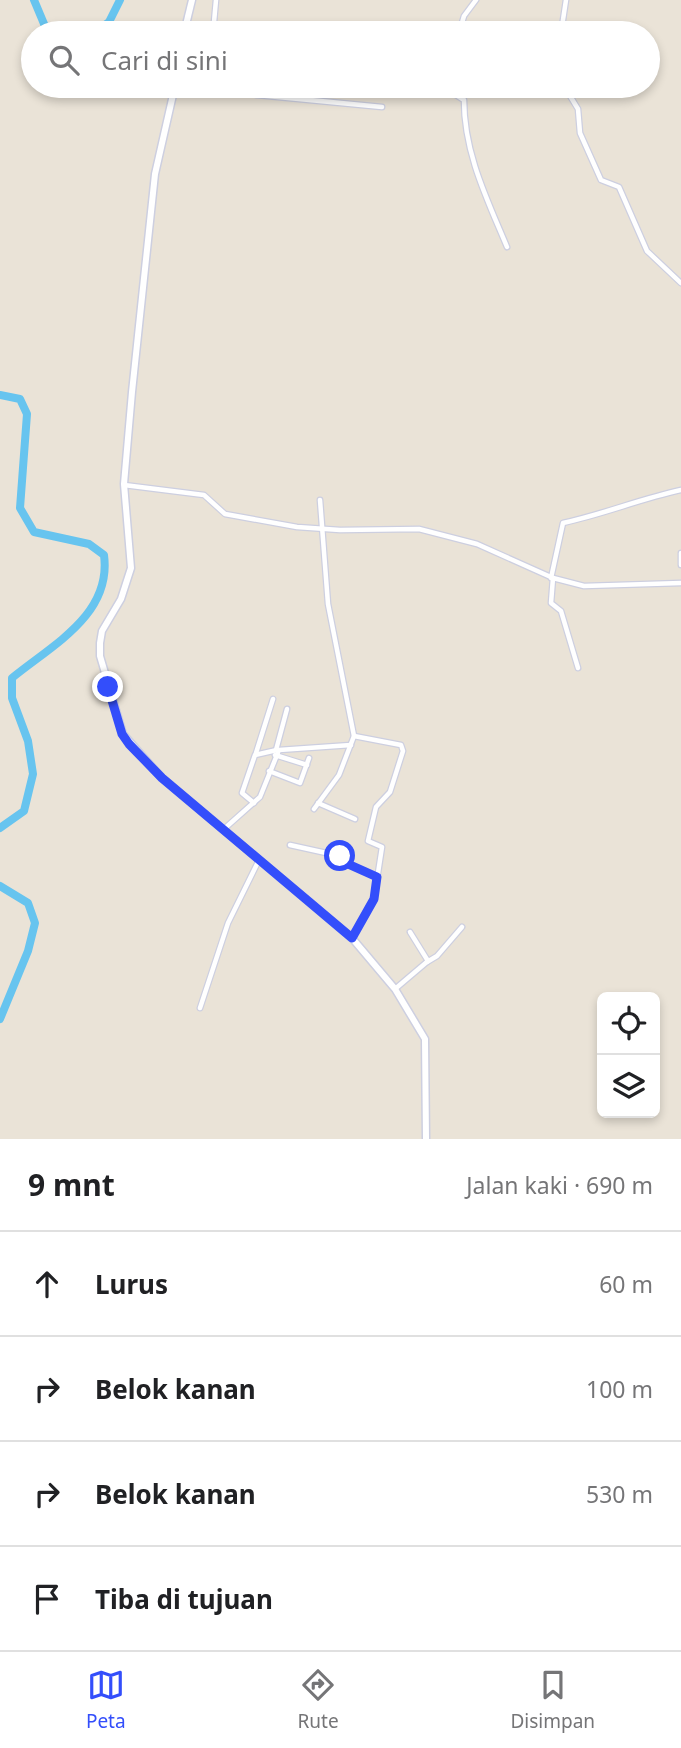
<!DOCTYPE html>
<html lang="id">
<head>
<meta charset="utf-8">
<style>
  :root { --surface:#fff; --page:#f6f6f6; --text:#202124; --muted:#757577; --line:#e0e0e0; --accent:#334efb }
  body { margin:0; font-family:"Noto Sans",sans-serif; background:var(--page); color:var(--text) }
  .controls { position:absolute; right:21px; bottom:21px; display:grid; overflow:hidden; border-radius:10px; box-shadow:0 4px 10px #0003 }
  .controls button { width:63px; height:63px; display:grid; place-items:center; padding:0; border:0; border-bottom:2px solid var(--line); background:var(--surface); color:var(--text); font:35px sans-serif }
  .stop { position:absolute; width:21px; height:21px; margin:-16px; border:5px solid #334efb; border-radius:50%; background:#fff }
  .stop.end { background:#334efb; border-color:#fff; box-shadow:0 2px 7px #0008 }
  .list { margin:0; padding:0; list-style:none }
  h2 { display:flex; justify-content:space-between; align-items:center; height:91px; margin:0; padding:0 28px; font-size:30px }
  h2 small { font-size:23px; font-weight:400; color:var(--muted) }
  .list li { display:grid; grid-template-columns:46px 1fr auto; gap:21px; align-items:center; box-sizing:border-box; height:105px; padding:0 28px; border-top:2px solid var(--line) }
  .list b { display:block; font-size:26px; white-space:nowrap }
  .list em { font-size:23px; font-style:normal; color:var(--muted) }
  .icon { flex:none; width:38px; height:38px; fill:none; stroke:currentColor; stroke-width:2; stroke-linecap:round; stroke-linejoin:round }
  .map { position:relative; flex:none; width:681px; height:1139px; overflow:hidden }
  .search { position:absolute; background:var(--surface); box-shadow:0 4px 10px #0003; left:21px; right:21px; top:21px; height:77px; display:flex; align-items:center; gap:18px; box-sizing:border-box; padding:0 24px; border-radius:38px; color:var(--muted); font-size:26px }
  .sheet { height:511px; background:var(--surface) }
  nav { display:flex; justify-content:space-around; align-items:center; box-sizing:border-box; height:98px; border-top:2px solid var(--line); background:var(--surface); font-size:19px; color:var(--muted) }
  nav a { display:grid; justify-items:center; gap:4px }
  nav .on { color:var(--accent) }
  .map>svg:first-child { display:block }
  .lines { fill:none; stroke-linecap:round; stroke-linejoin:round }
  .river { stroke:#67c4ef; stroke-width:8 }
  .street-casing { stroke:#cdcfe0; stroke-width:7 }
  .secondary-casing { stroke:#cdcfe0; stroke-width:9 }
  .street { stroke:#fff; stroke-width:4.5 }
  .secondary { stroke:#fff; stroke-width:6 }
  .route { stroke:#334efb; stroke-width:9 }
</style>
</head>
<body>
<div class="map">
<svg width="681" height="1139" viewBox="0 0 681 1139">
  <rect width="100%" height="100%" fill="#eae3d7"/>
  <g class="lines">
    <!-- river -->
    <g class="river">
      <path d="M 34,0 L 47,31 L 51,33"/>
      <path d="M 94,33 L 109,22 L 120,0"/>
      <path d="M 0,395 L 20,399 L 27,414 L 20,508 L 34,532 L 89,544 L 104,555 C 112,615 52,645 12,678 L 12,698 L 28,741 L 33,774 L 24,811 L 0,828"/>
      <path d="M 0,886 L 28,903 L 35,923 L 28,951 L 0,1019"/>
    </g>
    <!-- street casing -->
    <g class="street-casing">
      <g id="street">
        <path d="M 186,25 L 213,30"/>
        <path d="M 213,33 L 216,0"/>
        <path d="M 459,33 L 464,16 L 476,0"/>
        <path d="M 561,33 L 566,0"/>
        <path d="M 454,86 L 456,95 L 464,100 C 464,153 487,199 507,247"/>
        <path d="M 564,86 L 578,109 L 580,133 L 601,180 L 619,187 L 647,251 L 681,283"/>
        <path d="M 175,87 L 382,107"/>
        <path d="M 124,485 L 204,495 L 225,514 L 297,527 L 340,530 L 419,529 L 477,544 L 553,578 L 584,586 L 681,583"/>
        <path d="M 681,553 L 681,565"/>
        <path d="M 551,578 L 563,523 C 604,514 640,499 681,490"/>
        <path d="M 553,578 L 551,603 L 561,611 L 578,668"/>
        <path d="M 276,750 L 287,709"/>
        <path d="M 256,753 L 273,699"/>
        <path d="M 275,755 L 307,765"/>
        <path d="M 269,771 L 300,783 L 309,758"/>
        <path d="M 254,803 L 242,793 L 255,755 L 277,750"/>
        <path d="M 318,803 L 355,819"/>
        <path d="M 314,809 L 339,775 L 354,736 L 328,604 L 320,500"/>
        <path d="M 224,829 L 260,797 L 279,750 L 351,745"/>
        <path d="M 290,845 L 340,856 L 348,864 L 377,877"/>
        <path d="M 352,938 L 374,899 L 382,847 L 368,841 L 376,807 L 390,792 L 403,751 L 401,745 L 354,736"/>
        <path d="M 427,962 L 437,956 L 462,927"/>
        <path d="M 395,989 L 428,961 L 410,932"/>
        <path d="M 200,1008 L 228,923 L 259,860"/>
      </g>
    </g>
    <!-- secondary casing -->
    <g class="secondary-casing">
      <g id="secondary">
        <path d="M 184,33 L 192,0"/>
        <path d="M 175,86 L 155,174 L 132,392 L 124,484 L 131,568 L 121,599 L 102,631 L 100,643 L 100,656 L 123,734 L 162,778 L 352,938 L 395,989 L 425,1039 L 426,1139"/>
      </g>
    </g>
    <!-- street -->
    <use href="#street" class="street"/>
    <!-- secondary -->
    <use href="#secondary" class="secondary"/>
  </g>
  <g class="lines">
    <!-- route -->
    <path class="route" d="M 108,687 L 122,734 L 129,744 L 162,778 L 352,938 L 374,899 L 377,877 L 348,864 L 340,856"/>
  </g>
</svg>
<div class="controls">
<button><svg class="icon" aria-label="locate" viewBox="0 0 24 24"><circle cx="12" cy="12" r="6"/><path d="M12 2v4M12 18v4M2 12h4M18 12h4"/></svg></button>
<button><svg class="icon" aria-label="layers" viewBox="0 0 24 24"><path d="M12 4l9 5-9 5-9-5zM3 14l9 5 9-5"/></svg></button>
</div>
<div class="stop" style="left:340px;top:856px"></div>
<div class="stop end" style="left:108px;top:687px"></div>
<div class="search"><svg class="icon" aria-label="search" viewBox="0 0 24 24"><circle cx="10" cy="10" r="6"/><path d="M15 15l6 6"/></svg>Cari di sini</div>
</div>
<section class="sheet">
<h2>9 mnt<small>Jalan kaki · 690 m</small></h2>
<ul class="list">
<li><svg class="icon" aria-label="ahead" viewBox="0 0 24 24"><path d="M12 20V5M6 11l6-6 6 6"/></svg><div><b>Lurus</b></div><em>60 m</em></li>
<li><svg class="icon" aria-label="right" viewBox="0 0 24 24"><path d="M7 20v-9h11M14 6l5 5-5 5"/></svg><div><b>Belok kanan</b></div><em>100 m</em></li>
<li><svg class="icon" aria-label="right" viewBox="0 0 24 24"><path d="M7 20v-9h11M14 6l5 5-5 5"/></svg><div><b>Belok kanan</b></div><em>530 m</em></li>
<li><svg class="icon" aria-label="arrive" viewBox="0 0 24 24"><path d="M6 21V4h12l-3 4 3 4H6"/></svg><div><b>Tiba di tujuan</b></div></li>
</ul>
</section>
<nav>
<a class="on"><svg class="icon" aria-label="map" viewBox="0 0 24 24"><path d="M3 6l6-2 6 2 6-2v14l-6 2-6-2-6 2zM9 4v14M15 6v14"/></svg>Peta</a>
<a><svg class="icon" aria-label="directions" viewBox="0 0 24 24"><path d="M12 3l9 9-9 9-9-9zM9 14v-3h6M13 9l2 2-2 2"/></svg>Rute</a>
<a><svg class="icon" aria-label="saved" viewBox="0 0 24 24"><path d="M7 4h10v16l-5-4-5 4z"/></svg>Disimpan</a>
</nav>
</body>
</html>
